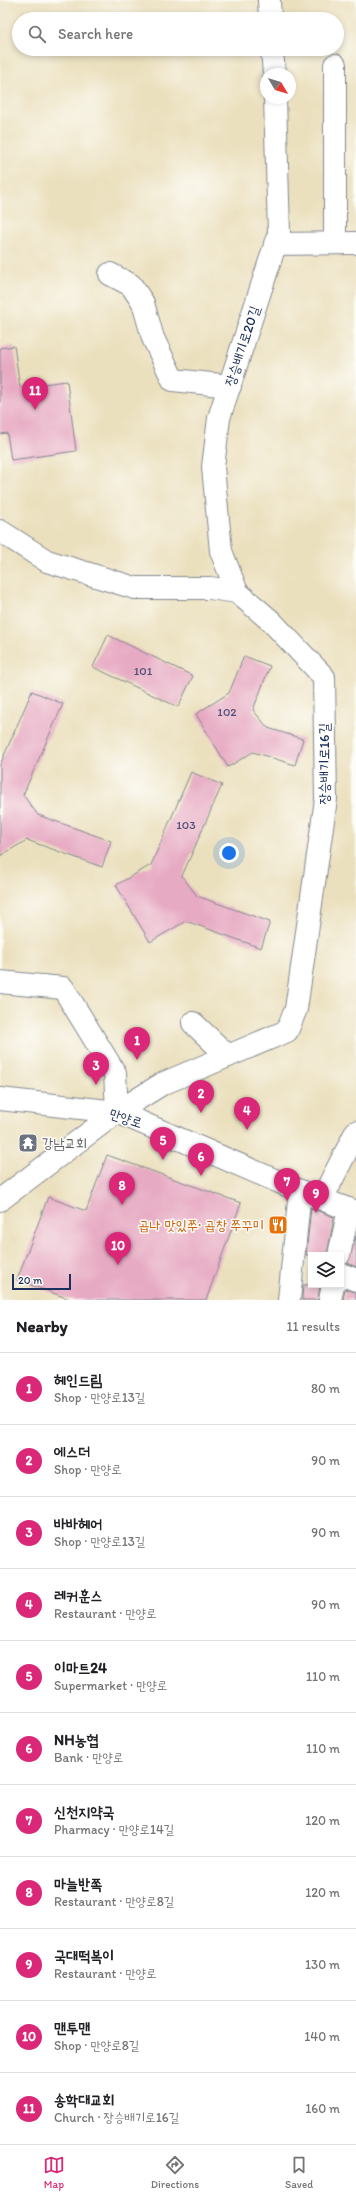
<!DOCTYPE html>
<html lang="en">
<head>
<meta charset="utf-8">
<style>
  :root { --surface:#fff; --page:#f6f6f6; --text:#202124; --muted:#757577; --line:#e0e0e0; --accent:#db2777 }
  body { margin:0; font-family:Itim,"Poor Story",sans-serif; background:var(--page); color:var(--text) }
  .controls { position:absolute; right:12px; bottom:12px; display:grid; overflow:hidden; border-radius:0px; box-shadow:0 2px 6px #0003 }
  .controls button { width:36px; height:36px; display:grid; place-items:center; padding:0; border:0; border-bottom:1px solid var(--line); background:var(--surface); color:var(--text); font:20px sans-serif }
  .compass { position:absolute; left:260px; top:68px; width:36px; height:36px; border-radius:50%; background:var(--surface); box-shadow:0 2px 6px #0003; rotate:128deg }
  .scale { position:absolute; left:12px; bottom:10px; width:59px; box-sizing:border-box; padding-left:4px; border:2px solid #1b2f5e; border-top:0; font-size:11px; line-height:14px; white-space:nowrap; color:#1b2f5e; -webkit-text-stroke:3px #fdfcf7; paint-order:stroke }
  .you { position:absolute; left:229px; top:853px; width:14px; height:14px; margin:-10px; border:3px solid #fff; border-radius:50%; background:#1a73e8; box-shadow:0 0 0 6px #1a73e833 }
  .badge { display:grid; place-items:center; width:26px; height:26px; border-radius:50%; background:var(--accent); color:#fff; font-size:13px; font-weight:700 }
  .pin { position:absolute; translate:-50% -33px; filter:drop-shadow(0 1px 2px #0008) }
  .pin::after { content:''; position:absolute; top:21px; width:14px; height:12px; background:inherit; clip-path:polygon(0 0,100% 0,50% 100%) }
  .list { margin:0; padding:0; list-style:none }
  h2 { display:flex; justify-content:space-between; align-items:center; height:52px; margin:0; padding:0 16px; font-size:17px }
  h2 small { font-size:13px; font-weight:400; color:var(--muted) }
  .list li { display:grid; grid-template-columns:26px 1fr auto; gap:12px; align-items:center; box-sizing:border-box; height:72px; padding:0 16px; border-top:1px solid var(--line) }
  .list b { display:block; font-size:15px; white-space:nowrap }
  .list p { margin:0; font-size:13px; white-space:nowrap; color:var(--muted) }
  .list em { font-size:13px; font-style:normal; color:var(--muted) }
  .icon { flex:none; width:22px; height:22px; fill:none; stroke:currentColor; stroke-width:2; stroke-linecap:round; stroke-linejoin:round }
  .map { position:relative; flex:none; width:356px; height:1300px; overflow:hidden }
  .search { position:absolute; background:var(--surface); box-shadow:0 2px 6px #0003; left:12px; right:12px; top:12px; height:44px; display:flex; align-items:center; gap:10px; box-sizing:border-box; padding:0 14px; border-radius:22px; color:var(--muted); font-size:15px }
  .sheet { height:844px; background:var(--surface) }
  nav { display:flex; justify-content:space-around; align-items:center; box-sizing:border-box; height:56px; border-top:1px solid var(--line); background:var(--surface); font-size:11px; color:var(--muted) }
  nav a { display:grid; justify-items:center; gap:2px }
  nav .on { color:var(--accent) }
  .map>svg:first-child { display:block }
  .building { fill:#e7aac3 }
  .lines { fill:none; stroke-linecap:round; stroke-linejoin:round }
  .minor-casing { stroke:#83888e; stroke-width:24 }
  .minor { stroke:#fff; stroke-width:22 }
  .labels { text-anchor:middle; stroke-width:3; stroke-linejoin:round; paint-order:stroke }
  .number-label { font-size:12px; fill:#4e4e77 }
  .street-label { font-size:14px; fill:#1b2f5e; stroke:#fdfcf7 }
  .worship-label { font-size:14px; fill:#5b616d; stroke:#fdfcf7; text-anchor:start }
  .food-label { font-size:14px; fill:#c56008; stroke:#fdfcf7; text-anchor:end }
</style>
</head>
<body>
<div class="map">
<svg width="356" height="1300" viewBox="0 0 356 1300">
  <rect width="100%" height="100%" fill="#fdfcf7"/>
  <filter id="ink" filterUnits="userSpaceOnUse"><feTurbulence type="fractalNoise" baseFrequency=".025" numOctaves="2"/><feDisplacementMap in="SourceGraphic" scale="8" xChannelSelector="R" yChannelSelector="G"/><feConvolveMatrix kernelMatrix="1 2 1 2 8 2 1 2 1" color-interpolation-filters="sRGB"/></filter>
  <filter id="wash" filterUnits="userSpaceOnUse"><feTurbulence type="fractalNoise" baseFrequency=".012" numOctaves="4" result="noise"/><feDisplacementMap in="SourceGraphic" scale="16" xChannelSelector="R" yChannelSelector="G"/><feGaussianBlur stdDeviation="0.9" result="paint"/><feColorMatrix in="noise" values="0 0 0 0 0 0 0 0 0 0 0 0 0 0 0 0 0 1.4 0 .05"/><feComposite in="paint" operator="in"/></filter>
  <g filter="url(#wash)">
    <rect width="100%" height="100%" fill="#ebe0be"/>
    <g id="blocks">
      <!-- building -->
      <g class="building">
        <path d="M 14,346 L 20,387 L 67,381 L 76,451 L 11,460 L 7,433 L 0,434 L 0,348 Z"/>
        <path d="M 108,635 L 193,676 L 178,707 L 93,667 Z"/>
        <path d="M 244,656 L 270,666 L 253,710 L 268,728 L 303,739 L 295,765 L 253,752 L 228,767 L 196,714 L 229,693 Z"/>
        <path d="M 32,691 L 63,704 L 23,795 L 38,815 L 111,841 L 102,867 L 27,840 L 0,856 L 0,765 Z"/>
        <path d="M 191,772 L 222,785 L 182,876 L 197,896 L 270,922 L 261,948 L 186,921 L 150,942 L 116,885 L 151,865 Z"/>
        <path d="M 107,1155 L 241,1203 L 206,1300 L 72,1300 L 17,1280 L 48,1197 L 86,1211 Z"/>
        <path d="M 311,1208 L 334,1217 L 327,1255 L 306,1255 Z"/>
        <path d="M 356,1236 L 356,1267 L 348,1263 Z"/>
        <path d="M 303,1285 L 320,1285 L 318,1300 L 302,1300 Z"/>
        <path d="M 345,1289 L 356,1292 L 356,1300 L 343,1300 Z"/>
      </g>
    </g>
  </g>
  <g filter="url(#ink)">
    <use href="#blocks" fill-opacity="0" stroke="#83888e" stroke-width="1"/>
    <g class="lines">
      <!-- minor casing -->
      <g class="minor-casing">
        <g id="minor">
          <path d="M 269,0 L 270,19"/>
          <path d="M 272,49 L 274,74"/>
          <path d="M 335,243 L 335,65"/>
          <path d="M 275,244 L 356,243"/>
          <path d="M 110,274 L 131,285 L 143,303 L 153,338 L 173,380 L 230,386"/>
          <path d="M 0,531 L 47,561 L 135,588 L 210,588 L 237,592 L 271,621 L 324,677 L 326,799 L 296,1009 L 287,1031 L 162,1084 L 117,1112 L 0,1200"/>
          <path d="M 237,592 L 221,551 L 213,467 L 219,418 L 279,233 L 275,98"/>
          <path d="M 0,982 L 63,988 L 115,1073 L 117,1112"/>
          <path d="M 193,1023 L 228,1056"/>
          <path d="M 0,1099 L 117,1112 L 300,1191 L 356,1212"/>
          <path d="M 322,1199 L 356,1132"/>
          <path d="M 339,1255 L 349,1209"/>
          <path d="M 341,1274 L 356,1280"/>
          <path d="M 289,1300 L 300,1191"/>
          <path d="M 330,1300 L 333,1285"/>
        </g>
      </g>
      <!-- minor -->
      <use href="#minor" class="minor"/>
    </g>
  </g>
  <!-- icons -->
  <defs>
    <g id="temple-square" transform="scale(1)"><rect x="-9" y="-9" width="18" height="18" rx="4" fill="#6b7280" stroke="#fdfcf7"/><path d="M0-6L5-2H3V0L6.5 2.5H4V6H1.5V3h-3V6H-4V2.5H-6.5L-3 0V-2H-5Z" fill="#fff"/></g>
    <g id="restaurant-square" transform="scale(1)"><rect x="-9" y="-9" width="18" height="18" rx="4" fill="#e8710a" stroke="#fdfcf7"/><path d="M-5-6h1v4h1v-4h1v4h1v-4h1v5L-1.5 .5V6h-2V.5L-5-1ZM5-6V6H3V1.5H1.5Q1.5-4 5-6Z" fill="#fff"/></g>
  </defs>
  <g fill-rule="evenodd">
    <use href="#temple-square" x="28" y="1143"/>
    <use href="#restaurant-square" x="278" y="1225"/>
  </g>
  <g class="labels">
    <!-- number labels -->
    <g class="number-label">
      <text x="143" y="675">101</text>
      <text x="227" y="716">102</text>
      <text x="186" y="829">103</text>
    </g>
    <!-- street labels -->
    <g class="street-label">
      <text transform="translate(242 346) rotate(-72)" y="5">장승배기로20길</text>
      <text transform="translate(324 764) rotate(-90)" y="5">장승배기로16길</text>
      <text transform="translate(126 1118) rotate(18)" y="5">만양로</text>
    </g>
    <!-- worship labels -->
    <g class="worship-label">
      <text x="42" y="1148">강남교회</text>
    </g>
    <!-- food labels -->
    <g class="food-label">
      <text x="264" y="1230">곱나 맛있쭈· 곱창 쭈꾸미</text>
    </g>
  </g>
</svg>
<div class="controls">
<button><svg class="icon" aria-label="layers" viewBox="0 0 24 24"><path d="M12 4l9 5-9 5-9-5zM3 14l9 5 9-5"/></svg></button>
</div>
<svg class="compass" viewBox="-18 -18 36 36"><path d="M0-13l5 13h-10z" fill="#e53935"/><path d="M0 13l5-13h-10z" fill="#757577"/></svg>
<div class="scale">20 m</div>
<div class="you"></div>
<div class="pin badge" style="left:137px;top:1060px">1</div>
<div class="pin badge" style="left:201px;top:1113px">2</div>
<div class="pin badge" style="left:96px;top:1085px">3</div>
<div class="pin badge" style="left:247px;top:1130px">4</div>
<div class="pin badge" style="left:163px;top:1160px">5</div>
<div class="pin badge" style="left:201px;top:1176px">6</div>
<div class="pin badge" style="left:287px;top:1201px">7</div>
<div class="pin badge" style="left:122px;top:1205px">8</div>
<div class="pin badge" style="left:316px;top:1213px">9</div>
<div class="pin badge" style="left:118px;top:1265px">10</div>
<div class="pin badge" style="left:35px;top:410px">11</div>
<div class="search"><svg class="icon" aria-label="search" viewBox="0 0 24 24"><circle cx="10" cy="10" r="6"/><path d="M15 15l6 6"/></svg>Search here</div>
</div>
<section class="sheet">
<h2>Nearby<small>11 results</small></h2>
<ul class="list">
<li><span class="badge">1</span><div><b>헤인드림</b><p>Shop · 만양로13길</p></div><em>80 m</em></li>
<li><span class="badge">2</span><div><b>에스더</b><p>Shop · 만양로</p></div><em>90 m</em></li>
<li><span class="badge">3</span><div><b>바바헤어</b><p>Shop · 만양로13길</p></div><em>90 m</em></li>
<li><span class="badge">4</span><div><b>레커훈스</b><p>Restaurant · 만양로</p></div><em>90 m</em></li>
<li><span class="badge">5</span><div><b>이마트24</b><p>Supermarket · 만양로</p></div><em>110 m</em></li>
<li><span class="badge">6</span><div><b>NH농협</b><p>Bank · 만양로</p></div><em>110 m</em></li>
<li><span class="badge">7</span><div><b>신천지약국</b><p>Pharmacy · 만양로14길</p></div><em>120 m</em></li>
<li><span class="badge">8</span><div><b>마늘반쪽</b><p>Restaurant · 만양로8길</p></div><em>120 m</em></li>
<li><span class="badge">9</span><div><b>국대떡복이</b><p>Restaurant · 만양로</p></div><em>130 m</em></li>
<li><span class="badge">10</span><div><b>맨투맨</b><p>Shop · 만양로8길</p></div><em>140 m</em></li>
<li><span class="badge">11</span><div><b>송학대교회</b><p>Church · 장승배기로16길</p></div><em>160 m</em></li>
</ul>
</section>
<nav>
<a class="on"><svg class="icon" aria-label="map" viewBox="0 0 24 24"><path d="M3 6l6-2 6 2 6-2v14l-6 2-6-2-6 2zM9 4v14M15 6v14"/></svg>Map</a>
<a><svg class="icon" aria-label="directions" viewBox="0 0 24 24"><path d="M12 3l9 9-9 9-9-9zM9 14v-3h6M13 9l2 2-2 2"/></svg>Directions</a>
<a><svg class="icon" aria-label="saved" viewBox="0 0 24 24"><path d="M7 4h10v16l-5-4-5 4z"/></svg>Saved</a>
</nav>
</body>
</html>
